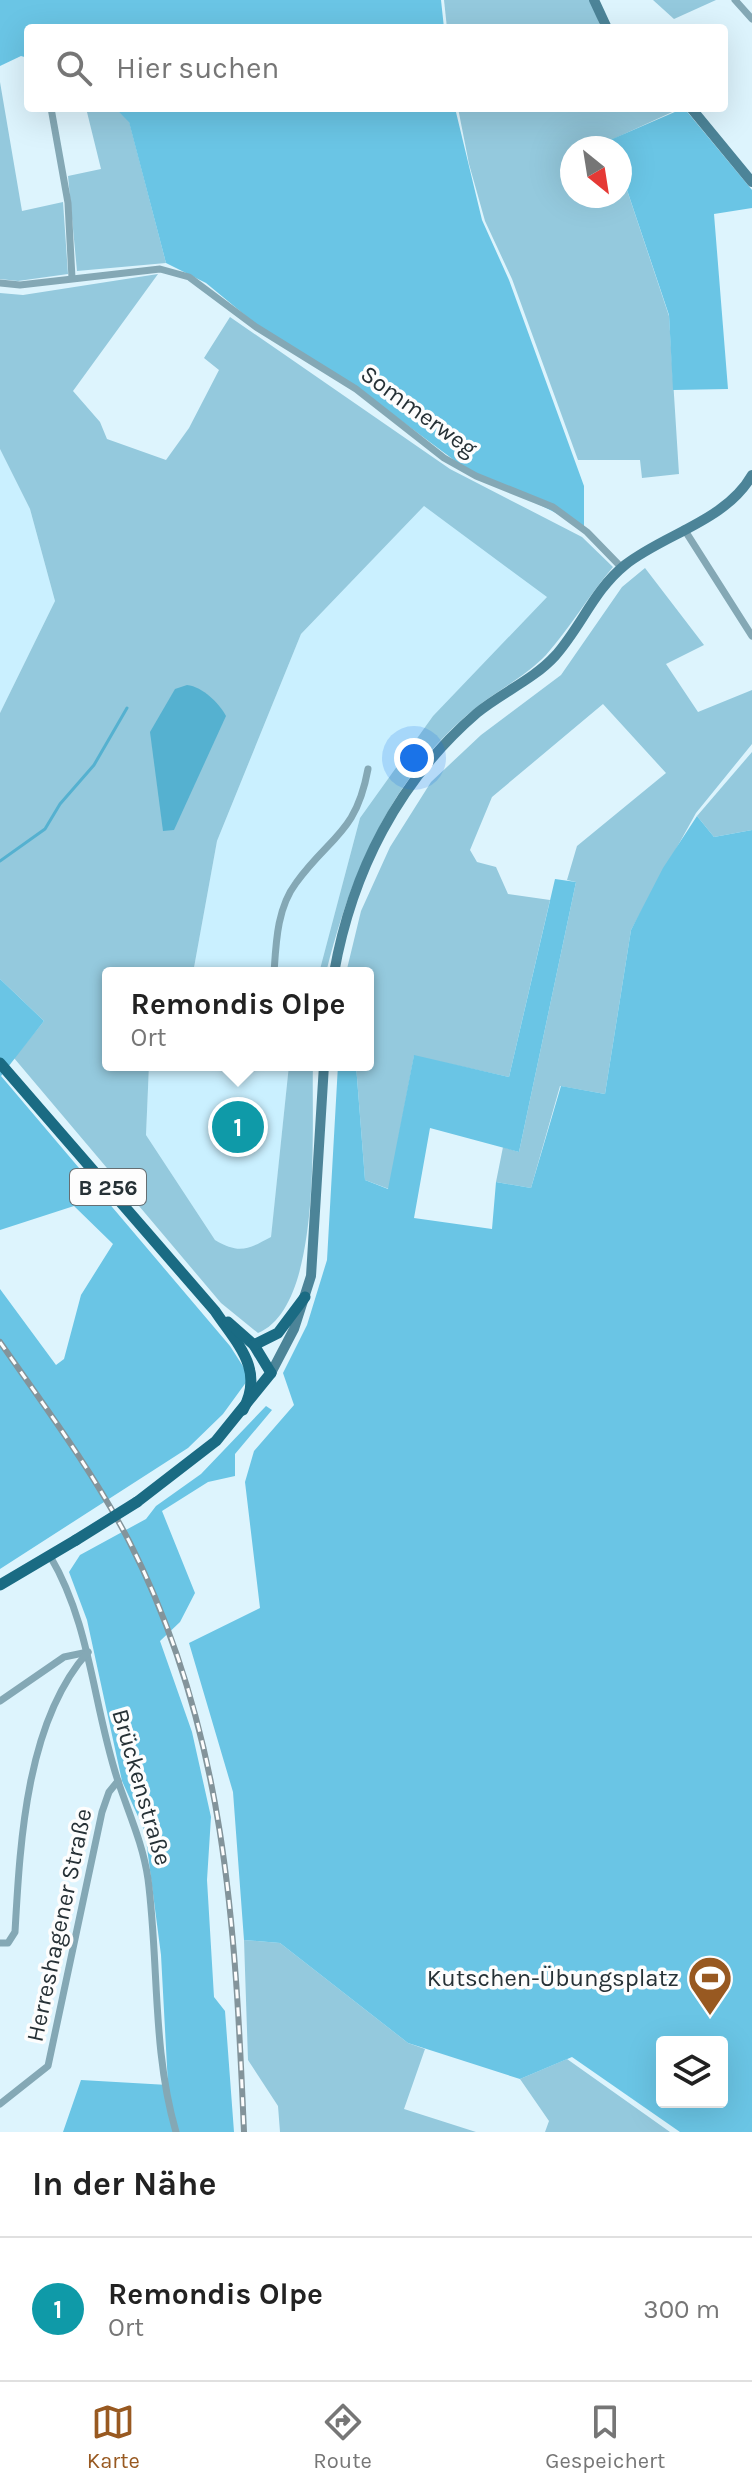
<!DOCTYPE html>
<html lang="de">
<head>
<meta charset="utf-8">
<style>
  :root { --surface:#fff; --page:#f2f2f2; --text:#222; --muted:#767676; --line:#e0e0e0; --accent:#985921 }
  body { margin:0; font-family:Karla,sans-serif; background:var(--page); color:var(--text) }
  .controls { position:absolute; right:24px; bottom:24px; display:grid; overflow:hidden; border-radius:8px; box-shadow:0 8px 32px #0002 }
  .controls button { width:72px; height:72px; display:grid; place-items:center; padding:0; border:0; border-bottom:2px solid var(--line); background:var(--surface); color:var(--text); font:40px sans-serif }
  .compass { position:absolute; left:560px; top:136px; width:72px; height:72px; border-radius:50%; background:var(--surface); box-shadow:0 8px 32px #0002; rotate:150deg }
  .you { position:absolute; left:414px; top:758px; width:28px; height:28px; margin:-20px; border:6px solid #fff; border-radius:50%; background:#1a73e8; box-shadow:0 0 0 12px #1a73e833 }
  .badge { display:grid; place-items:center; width:52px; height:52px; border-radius:50%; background:var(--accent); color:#fff; font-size:26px; font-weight:700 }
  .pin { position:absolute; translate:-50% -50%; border:4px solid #fff; box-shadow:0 2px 8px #0006 }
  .popup { position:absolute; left:102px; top:967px; width:272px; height:104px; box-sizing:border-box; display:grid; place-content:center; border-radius:8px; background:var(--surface); filter:drop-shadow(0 2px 6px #0005); font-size:26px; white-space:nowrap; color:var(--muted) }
  .popup b { font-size:30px; color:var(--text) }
  .popup::after { content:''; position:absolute; left:50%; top:100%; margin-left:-16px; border:16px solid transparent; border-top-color:var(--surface) }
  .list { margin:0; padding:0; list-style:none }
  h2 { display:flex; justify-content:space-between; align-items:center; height:104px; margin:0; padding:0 32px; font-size:34px }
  h2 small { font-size:26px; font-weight:400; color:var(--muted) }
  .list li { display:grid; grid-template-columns:52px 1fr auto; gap:24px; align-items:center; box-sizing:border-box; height:144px; padding:0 32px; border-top:2px solid var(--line) }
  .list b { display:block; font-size:30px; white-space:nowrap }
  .list p { margin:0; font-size:26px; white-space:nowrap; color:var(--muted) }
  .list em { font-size:26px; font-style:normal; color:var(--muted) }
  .icon { flex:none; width:44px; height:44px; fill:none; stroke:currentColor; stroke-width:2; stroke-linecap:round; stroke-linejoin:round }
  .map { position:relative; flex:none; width:752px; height:2132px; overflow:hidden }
  .search { position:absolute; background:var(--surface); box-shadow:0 8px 32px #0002; left:24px; right:24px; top:24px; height:88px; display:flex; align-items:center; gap:20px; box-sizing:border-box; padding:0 28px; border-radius:8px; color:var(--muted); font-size:30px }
  .sheet { height:248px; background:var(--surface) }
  nav { display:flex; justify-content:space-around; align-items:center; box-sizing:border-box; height:112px; border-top:2px solid var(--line); background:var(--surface); font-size:22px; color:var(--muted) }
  nav a { display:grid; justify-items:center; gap:4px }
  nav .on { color:var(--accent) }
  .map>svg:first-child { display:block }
  .built { fill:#caf0ff }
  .green { fill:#94c9dd }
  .forest { fill:#6ac5e5; fill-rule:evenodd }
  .water { fill:#55b1d0 }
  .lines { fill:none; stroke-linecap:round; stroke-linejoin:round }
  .stream { stroke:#55b1d0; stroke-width:3 }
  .street { stroke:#84a8b5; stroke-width:7 }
  .secondary { stroke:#4c8498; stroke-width:10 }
  .primary { stroke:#1a6b83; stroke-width:11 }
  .rail-casing { stroke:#83949b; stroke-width:6 }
  .rail { stroke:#fdfdfd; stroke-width:3; stroke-dasharray:9; stroke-linecap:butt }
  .primary-bridge { stroke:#1a6b83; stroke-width:11 }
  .labels { text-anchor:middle; stroke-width:7; stroke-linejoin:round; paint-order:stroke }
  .shield { fill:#fdfdfd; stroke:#666e72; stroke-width:2 }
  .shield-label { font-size:22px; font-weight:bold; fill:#263136 }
  .street-label { font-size:24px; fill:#263136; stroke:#fdfdfd }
  .poi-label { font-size:24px; fill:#263136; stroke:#fdfdfd; text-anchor:end }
</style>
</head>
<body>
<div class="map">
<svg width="752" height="2132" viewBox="0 0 752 2132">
  <rect width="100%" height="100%" fill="#ddf4fd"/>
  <!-- built -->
  <g class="built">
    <path d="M 0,449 L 30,509 L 55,601 L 0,713 Z"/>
    <path d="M 424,506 L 548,596 L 433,716 L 360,818 L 319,973 L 193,973 L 217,841 L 301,634 Z"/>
    <path d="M 149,1065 L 289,1065 L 271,1238 L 251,1248 L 232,1250 L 215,1240 L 146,1135 Z"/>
  </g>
  <!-- green -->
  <g class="green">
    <path d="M 444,0 L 591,0 L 601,28 L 447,28 Z"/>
    <path d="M 653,0 L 716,0 L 674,19 Z"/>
    <path d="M 0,82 L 22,211 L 63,202 L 68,274 L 18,281 L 0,279 Z"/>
    <path d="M 86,108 L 115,108 L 129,121 L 166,263 L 77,271 L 68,176 L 101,169 Z"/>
    <path d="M 458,108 L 681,108 L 611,140 L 613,148 L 572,148 L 572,196 L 620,196 L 620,169 L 669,316 L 679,474 L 642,478 L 640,460 L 578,460 L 512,279 L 485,221 L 469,164 Z"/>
    <path d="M 158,274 L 73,391 L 100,422 L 107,439 L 166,460 L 189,428 L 219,370 L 204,358 L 230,317 L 450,469 L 582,537 L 613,567 C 589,595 570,628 546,655 C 525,677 496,691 473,710 C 391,778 351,872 326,973 L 319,973 L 360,818 L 433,716 L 547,597 L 424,506 L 301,634 L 217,841 L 193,973 L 108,973 L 108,1065 L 149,1065 L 146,1135 L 215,1240 C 239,1254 247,1250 271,1237 L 289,1065 L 313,1065 C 311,1126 324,1306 258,1333 L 221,1303 L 14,1058 L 44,1021 L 0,979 L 0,713 L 55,601 L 30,509 L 0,449 L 0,293 L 23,295 Z"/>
    <path d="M 645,568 L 704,645 L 666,664 L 698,712 L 752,690 L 752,744 L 696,813 L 631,930 L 605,1094 L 560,1086 L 531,1188 L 496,1182 L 503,1147 L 519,1152 L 576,882 L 567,880 L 577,846 L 666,773 L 603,704 L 492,797 L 470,850 L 477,862 L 496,867 L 508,894 L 550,900 L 509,1077 L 414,1056 L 389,1189 L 365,1180 L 356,1065 L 368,1065 L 368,973 L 346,973 L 361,911 L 390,847 L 431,782 L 481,735 L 561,675 L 622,587 Z"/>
    <path d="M 752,752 L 752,830 L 714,837 L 697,816 Z"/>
    <path d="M 244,1940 L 280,1943 L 408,2043 L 425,2049 L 404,2109 L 476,2132 L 280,2132 L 278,2106 L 248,2060 Z"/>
    <path d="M 567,2059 L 670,2132 L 545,2132 L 549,2121 L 520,2079 Z"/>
  </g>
  <!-- forest -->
  <g class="forest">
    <path d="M 0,0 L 441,0 L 444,28 L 28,28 L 28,58 L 21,56 L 0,66 Z"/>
    <path d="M 115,108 L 455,108 L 482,220 L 509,280 L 584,486 L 584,527 L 462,466 L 356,387 L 258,326 L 206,283 L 166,263 L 129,122 Z"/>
    <path d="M 684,108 L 752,190 L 752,208 L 714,214 L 728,389 L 673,390 L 669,315 L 620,169 L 620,148 L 613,148 L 610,140 Z"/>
    <path d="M 697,816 L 714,837 L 752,830 L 752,2132 L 680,2132 L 572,2057 L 520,2079 L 408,2043 L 280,1943 L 244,1940 L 233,1792 L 189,1643 L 260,1608 L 245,1482 L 254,1451 L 294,1405 L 283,1373 L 307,1325 L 327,1260 L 338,1065 L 356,1065 L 365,1180 L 388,1189 L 414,1055 L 509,1077 L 555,879 L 576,882 L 519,1152 L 430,1128 L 414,1218 L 492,1229 L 496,1182 L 531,1188 L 561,1086 L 605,1094 L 631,930 L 663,868 ZM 722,2042 L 722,2102 L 662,2102 L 662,2042 Z"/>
    <path d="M 0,979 L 44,1021 L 1,1076 L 230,1346 L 246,1371 L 247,1381 L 223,1414 L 188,1448 L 0,1569 L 0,1289 L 56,1365 L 64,1359 L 81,1295 L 113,1244 L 74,1206 L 0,1230 Z"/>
    <path d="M 266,1406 L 272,1410 L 235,1454 L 235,1476 L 208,1482 L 162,1511 L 195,1593 L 180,1622 L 160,1641 L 192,1732 L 211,1817 L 207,1880 L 214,1997 L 225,2011 L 234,2132 L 63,2132 L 81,2080 L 168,2085 L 161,1955 L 145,1832 L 122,1781 L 87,1620 L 69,1572 L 80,1555 L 146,1519 L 156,1506 L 201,1474 Z"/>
  </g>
  <!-- water -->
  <path class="water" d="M 187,685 C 203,687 219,703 226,716 L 174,830 L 163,831 L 150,732 L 175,689 Z"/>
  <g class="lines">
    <!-- stream -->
    <path class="stream" d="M 0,861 L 45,829 L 60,804 L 94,765 L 127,708"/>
    <!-- street -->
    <g class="street">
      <path d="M 735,0 L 752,19"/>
      <path d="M 51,108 L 68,203 L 72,278"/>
      <path d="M 0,283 L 20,285 L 160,269 L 189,277 L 256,327 L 356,389 L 444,458 L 476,476 L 553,507 L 587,532 L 622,568"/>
      <path d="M 684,529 L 752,636"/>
      <path d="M 274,973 C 276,943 277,908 296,883 C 330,836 356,834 368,769"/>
      <path d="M 50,1556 C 91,1625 93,1706 118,1781 C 129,1814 143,1844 148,1879 C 159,1963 152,2050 176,2132"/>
      <path d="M 0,1701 L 64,1657 L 88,1652"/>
      <path d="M 0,1943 L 8,1943 L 15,1932 C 20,1843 26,1721 88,1652"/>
      <path d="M 0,2104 L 48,2066 L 102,1812 L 109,1792 L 118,1781"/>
    </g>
    <!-- secondary -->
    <g class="secondary">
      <path d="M 594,0 L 607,28"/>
      <path d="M 691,108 L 752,182"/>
      <path d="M 334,973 C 352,872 398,781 477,713 C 501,693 533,680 555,656 C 581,627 594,590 625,565 C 664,534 726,521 752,475"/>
      <path d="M 271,1373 L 294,1329 L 311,1276 L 324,1065"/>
    </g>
    <!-- primary -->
    <g class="primary">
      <path d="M 0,1063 L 215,1311 C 237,1344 265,1369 243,1410"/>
      <path d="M 228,1322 L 254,1345 L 271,1373"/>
      <path d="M 254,1345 L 278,1333 L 305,1297"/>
      <path d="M 137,1502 L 216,1441 L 271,1373"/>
      <path d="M 0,1585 L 76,1540"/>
    </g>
    <!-- rail casing -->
    <g class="rail-casing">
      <path id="rail" d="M 0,1342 C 45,1407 92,1470 129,1541 C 226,1732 235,1923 244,2132"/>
    </g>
    <!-- rail -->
    <use href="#rail" class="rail"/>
    <!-- primary-bridge -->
    <path class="primary-bridge" d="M 76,1540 L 137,1502"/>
  </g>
  <!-- icons -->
  <defs>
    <g id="stadium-pin" transform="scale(2.3)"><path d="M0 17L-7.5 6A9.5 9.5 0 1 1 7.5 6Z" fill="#985921" stroke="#fdfdfd"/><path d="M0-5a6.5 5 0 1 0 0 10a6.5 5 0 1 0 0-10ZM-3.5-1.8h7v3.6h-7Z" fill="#fff"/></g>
  </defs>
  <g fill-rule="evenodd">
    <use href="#stadium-pin" x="710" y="1978"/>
  </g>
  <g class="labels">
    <!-- shield labels -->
    <rect class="shield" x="70" y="1169" width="76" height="36" rx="6"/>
    <g class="shield-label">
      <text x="108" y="1195">B 256</text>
    </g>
    <!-- street labels -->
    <g class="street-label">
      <text transform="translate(419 411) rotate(36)" y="8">Sommerweg</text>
      <text transform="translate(142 1787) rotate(74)" y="8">Brückenstraße</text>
      <text transform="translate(59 1925) rotate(-78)" y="8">Herreshagener Straße</text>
    </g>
    <!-- poi labels -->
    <g class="poi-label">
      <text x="679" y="1986">Kutschen-Übungsplatz</text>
    </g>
  </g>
</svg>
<div class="controls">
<button><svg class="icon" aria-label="layers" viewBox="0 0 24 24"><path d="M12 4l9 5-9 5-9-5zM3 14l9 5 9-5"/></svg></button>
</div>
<svg class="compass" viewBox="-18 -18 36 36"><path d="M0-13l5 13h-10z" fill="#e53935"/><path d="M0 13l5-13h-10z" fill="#767676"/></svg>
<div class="you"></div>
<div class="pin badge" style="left:238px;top:1127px;background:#0f9aa8">1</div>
<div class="popup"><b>Remondis Olpe</b>Ort</div>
<div class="search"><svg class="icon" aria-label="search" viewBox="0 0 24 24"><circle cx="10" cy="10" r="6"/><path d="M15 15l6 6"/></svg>Hier suchen</div>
</div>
<section class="sheet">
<h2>In der Nähe<small></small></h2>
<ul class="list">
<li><span class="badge" style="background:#0f9aa8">1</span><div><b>Remondis Olpe</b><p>Ort</p></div><em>300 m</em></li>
</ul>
</section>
<nav>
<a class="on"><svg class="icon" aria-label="map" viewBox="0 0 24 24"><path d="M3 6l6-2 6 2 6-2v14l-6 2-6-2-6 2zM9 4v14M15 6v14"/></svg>Karte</a>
<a><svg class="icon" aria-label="directions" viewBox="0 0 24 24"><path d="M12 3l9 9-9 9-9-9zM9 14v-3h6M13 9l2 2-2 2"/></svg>Route</a>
<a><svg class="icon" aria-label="saved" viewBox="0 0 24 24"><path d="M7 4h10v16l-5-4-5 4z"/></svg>Gespeichert</a>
</nav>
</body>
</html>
